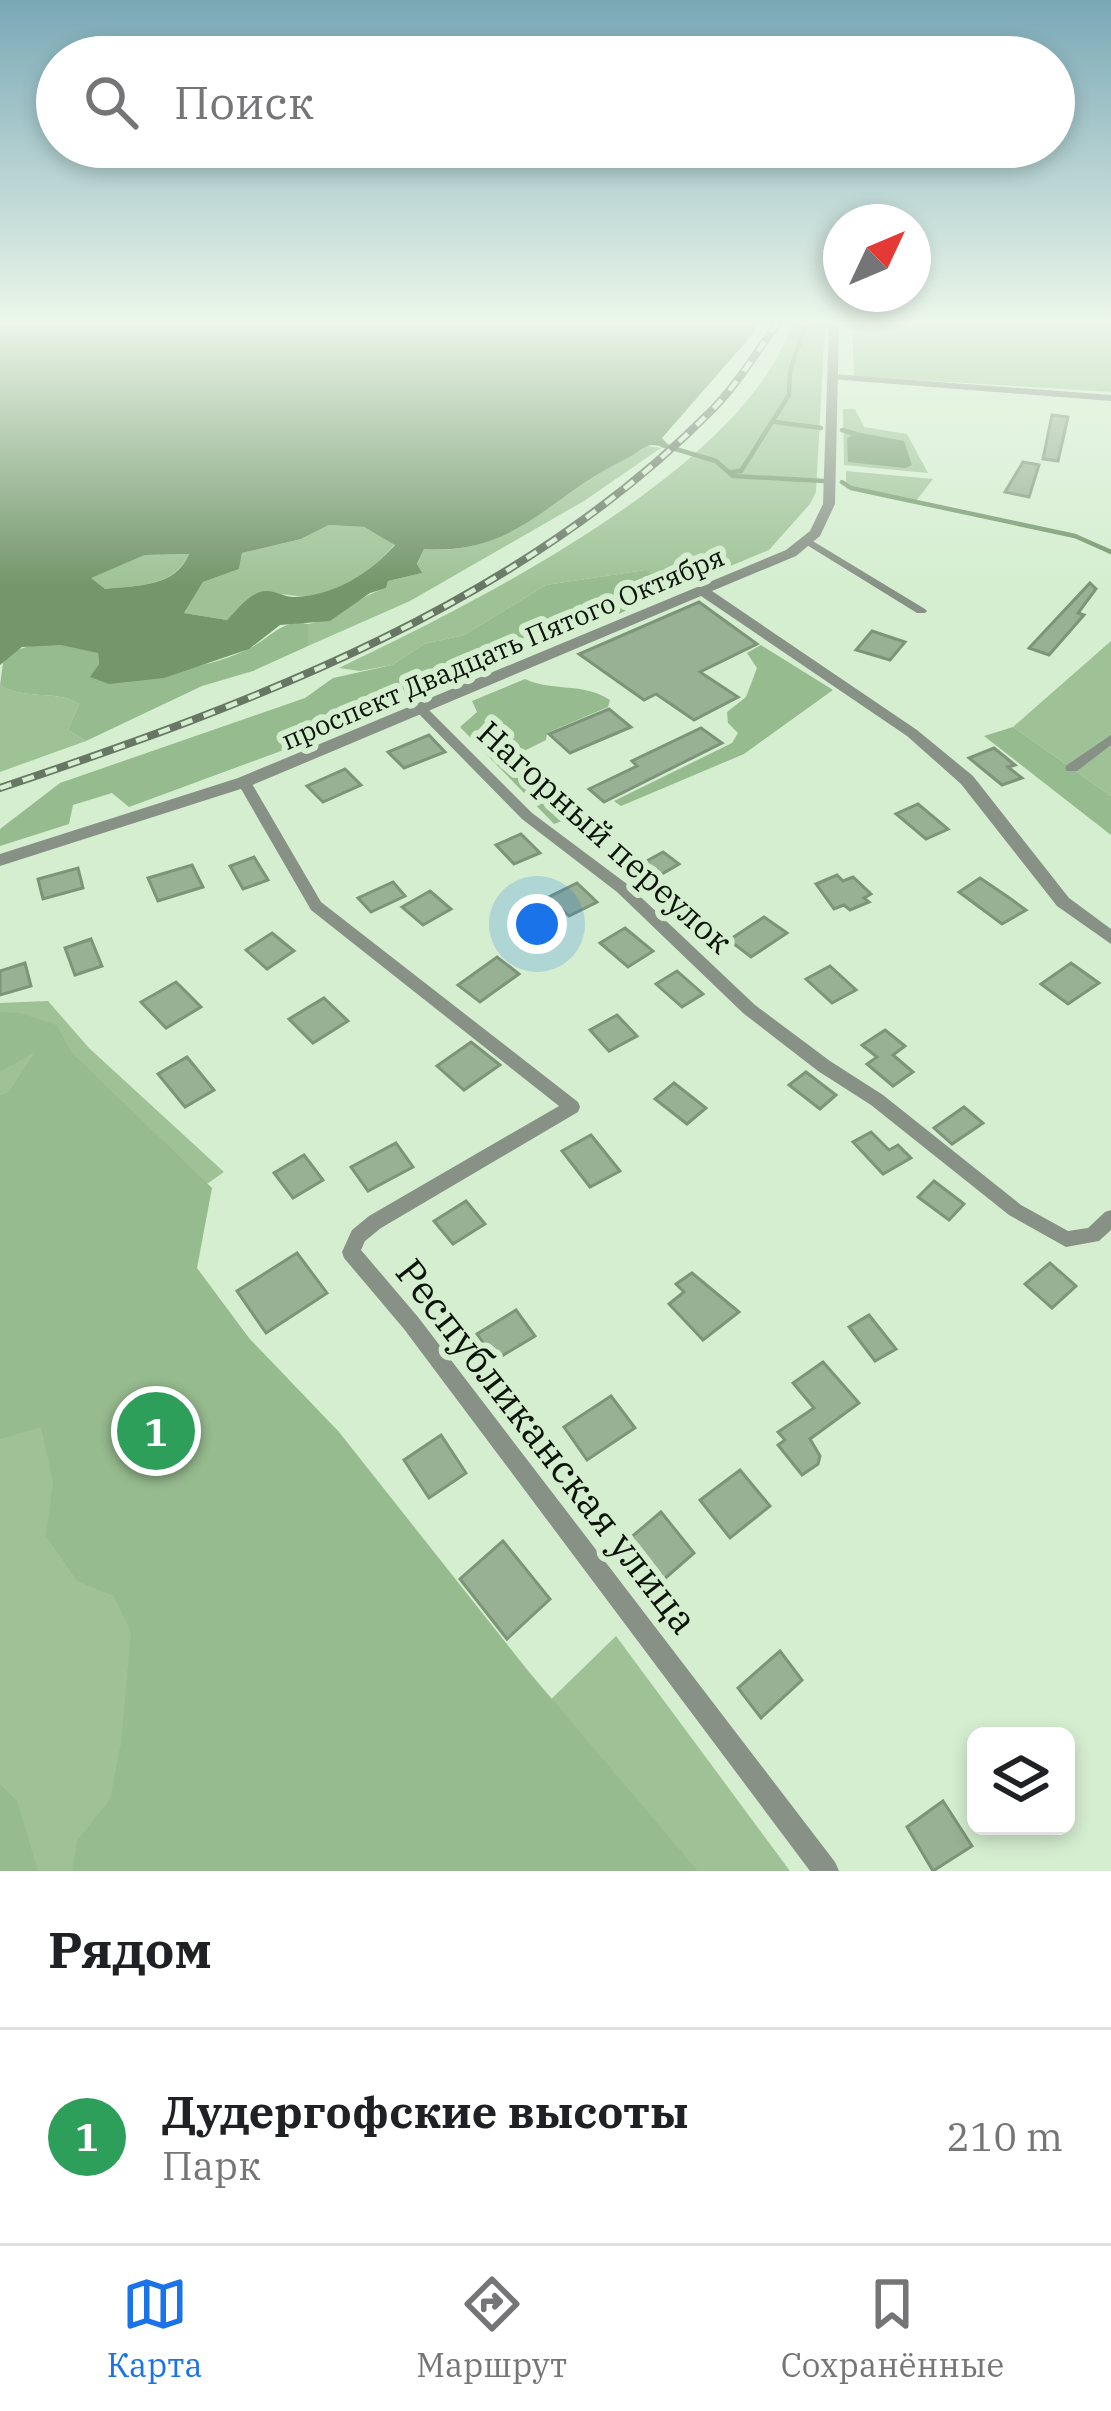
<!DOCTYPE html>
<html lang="ru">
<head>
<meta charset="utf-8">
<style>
  :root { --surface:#fff; --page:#f6f6f6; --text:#202124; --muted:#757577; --line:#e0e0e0; --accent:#1a73e8 }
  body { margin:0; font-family:"IBM Plex Serif",serif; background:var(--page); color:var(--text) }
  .controls { position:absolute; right:36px; bottom:36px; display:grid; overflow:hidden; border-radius:18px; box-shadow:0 6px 18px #0003 }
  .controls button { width:108px; height:108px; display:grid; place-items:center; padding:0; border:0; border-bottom:3px solid var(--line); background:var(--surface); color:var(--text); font:60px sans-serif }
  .compass { position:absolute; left:823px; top:204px; width:108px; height:108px; border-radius:50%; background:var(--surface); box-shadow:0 6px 18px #0003; rotate:46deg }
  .you { position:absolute; left:537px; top:924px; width:42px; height:42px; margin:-30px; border:9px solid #fff; border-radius:50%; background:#1a73e8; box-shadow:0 0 0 18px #1a73e833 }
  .badge { display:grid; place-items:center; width:78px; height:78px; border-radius:50%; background:var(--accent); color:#fff; font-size:39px; font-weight:700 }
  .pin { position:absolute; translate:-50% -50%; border:6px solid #fff; box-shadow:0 3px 12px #0006 }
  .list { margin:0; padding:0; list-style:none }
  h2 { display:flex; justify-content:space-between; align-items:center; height:156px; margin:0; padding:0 48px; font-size:51px }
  h2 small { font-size:39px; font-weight:400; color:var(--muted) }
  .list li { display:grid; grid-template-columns:78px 1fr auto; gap:36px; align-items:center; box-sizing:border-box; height:216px; padding:0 48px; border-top:3px solid var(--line) }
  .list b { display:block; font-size:45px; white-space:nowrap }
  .list p { margin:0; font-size:39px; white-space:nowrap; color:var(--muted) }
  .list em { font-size:39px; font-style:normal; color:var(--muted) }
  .icon { flex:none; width:66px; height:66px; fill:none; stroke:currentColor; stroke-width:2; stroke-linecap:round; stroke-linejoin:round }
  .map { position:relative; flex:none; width:1111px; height:1871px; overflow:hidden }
  .search { position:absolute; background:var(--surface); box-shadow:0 6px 18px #0003; left:36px; right:36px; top:36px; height:132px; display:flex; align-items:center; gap:30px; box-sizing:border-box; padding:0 42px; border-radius:66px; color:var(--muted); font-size:45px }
  .sheet { height:372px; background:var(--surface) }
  nav { display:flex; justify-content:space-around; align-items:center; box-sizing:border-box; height:168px; border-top:3px solid var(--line); background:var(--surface); font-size:33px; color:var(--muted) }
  nav a { display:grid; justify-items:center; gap:6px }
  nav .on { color:var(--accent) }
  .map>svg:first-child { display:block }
  .green { fill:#9ec296 }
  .forest { fill:#96bb8e }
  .water { fill:#73966b; fill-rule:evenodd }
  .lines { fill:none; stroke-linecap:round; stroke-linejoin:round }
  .stream { stroke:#73966b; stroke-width:4.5 }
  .building { fill:#98b093; stroke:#7d9478; stroke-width:3 }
  .minor { fill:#879185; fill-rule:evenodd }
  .tertiary { fill:#879185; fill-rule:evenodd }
  .rail-casing { stroke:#677764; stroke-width:8 }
  .rail { stroke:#d5eed0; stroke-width:4.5; stroke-dasharray:12; stroke-linecap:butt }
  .labels { text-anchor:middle; stroke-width:12; stroke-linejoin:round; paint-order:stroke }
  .far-street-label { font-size:27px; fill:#0c150a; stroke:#d5eed0 }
  .street-label { font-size:33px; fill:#0c150a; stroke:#d5eed0 }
  .near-street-label { font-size:39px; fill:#0c150a; stroke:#d5eed0 }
</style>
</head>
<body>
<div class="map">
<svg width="1111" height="1871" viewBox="0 0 1111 1871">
  <rect width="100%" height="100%" fill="#d5eed0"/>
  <!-- green -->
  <g class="green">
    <path d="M 792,324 L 825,324 L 816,492 L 810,504 L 769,550 L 641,603 L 645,570 L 546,585 L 464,635 L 424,644 L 392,665 L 360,671 L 339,668 C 472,604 743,471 792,324 Z"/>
    <path d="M 852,324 L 1111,324 L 1111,392 L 854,376 Z"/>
    <path d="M 843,409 L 855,409 L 864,427 L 907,434 L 928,473 L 844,465 Z"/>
    <path d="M 647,446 L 661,448 L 584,501 L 410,601 L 308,646 L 308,624 C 339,619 356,597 386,588 L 388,581 L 421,573 L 417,565 L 424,549 C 496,556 541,511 597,472 C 613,462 632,457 647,446 Z"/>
    <path d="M 846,471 L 933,479 L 916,501 L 846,488 Z"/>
    <path d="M 329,525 L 364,527 L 395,544 C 379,563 358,582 333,591 C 283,608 270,572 227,620 L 184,613 L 203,582 L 239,569 L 242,553 L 301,539 Z"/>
    <path d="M 189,554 C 173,588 138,585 105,589 L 90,578 L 145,555 Z"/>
    <path d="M 1111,641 L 1111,796 L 1013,727 Z"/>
    <path d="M 0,685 C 25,701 56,689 79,704 L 68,730 L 86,741 L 0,772 Z"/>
    <path d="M 48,1001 L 89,1048 L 224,1172 L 148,1225 L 538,1712 L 616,1636 L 790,1871 L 0,1871 L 0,1003 Z"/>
  </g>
  <!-- forest -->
  <g class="forest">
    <path d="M 645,570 L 659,577 L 645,590 L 641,603 L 619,614 L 560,619 L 514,643 L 498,662 L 407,701 L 364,708 L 327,734 L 129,807 L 112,793 L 73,805 L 69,824 L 0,846 L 0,829 L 60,783 L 305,698 L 333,678 L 392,665 L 424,644 L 464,635 L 546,585 Z"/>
    <path d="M 297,622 L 308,624 L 308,646 L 253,671 L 202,686 L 86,741 L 68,730 L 79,704 C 57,689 24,701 0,685 L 3,663 C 21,636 71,643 98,653 L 99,664 L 91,677 C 144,673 199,673 248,649 C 267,640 276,626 297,622 Z"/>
    <path d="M 761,645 L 833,690 L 744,754 L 621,806 L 614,801 L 732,743 L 738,733 L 728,723 L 727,712 L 746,697 L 757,668 L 747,653 Z"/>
    <path d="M 525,679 C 553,692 583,682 610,700 L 608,707 L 547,733 L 546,740 L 514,756 L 554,786 L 569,804 L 568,819 L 554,824 L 460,727 L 477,712 L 472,701 Z"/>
    <path d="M 1013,727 L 1111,796 L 1111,835 L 984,736 Z"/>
    <path d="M 0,1012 L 20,1013 L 56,1025 L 73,1054 L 212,1188 L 197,1268 L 249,1338 L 339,1432 L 529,1672 L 698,1871 L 72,1871 L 77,1841 L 110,1799 L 121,1743 L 131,1632 L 114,1596 L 77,1581 L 46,1536 L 53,1482 L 41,1427 L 0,1439 L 0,1096 L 9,1092 L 35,1052 L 0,1072 Z"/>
    <path d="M 0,1784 L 17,1801 L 38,1871 L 0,1871 Z"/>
  </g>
  <!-- water -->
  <g class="water">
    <path d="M 0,324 L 756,324 L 751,336 L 662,438 L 669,446 C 663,447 657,445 651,445 C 644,446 633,456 626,459 C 550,494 517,556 424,549 L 417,564 L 422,573 L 388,581 L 386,588 L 370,593 L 330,621 L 280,625 L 249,649 L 164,678 L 109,684 L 90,677 L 99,664 L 98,653 L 61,645 L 22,647 L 0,665 ZM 329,525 L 364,527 L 395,545 C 369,574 334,596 294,597 C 285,597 274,590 265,591 C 249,593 238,609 227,620 L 184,613 L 203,582 L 239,569 L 242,553 L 301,539 ZM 189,554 C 175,588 137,585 105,589 L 91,578 L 145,555 Z"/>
    <path d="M 856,432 L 904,441 L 912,465 L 905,468 L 848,462 L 847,439 Z"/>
  </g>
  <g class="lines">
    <!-- stream -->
    <g class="stream">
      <path d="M 775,422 L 821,428"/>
      <path d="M 842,430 L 856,434"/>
      <path d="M 662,445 L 716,461 L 733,476 L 824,481"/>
      <path d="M 730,472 L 741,471 L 789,395 L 790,371 L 806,324"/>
      <path d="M 842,482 L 851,488 L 1075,536 L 1111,552"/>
    </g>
  </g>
  <!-- building -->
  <g class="building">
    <path d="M 1052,415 L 1068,417 L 1058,461 L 1043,459 Z"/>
    <path d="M 1023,462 L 1039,465 L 1029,497 L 1005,492 Z"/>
    <path d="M 1090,583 L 1096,589 L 1078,613 L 1084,615 L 1049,655 L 1029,648 Z"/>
    <path d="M 699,602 L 757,644 L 700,672 L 738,697 L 694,720 L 656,694 L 644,700 L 579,654 Z"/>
    <path d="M 872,631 L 905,642 L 890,660 L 856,650 Z"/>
    <path d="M 609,709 L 631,727 L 570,753 L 549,734 Z"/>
    <path d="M 701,728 L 722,743 L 604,802 L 589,789 L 637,766 L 632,761 Z"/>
    <path d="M 429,735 L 445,752 L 404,768 L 388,752 Z"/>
    <path d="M 994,748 L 1015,765 L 1008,767 L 1022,778 L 1002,785 L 969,758 Z"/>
    <path d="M 345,769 L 361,785 L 323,802 L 307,786 Z"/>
    <path d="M 918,804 L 948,829 L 926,839 L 896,814 Z"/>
    <path d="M 521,834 L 540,853 L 514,864 L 496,845 Z"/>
    <path d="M 663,852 L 679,864 L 650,881 L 634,868 Z"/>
    <path d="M 254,857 L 268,880 L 243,889 L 230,866 Z"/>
    <path d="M 192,865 L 203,887 L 158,901 L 148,878 Z"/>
    <path d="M 78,868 L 83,888 L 43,899 L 38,879 Z"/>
    <path d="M 837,875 L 843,881 L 853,877 L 871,894 L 864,898 L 869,902 L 850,910 L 844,905 L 834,909 L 816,884 Z"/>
    <path d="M 980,878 L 1008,897 L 1026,910 L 1002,924 L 959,892 Z"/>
    <path d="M 393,882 L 405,896 L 371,912 L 358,898 Z"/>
    <path d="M 577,883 L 597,902 L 569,916 L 549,897 Z"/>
    <path d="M 430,891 L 451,909 L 423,925 L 402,907 Z"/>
    <path d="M 764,917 L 787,933 L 751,957 L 729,940 Z"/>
    <path d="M 625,928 L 653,951 L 628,967 L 600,943 Z"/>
    <path d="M 272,933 L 294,951 L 267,969 L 246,950 Z"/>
    <path d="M 91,939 L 102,966 L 75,975 L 65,948 Z"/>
    <path d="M 497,957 L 519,974 L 480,1002 L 458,985 Z"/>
    <path d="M 25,963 L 31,986 L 0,995 L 0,971 Z"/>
    <path d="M 1071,963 L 1099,983 L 1068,1004 L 1041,984 Z"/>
    <path d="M 830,966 L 856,990 L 832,1003 L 806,979 Z"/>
    <path d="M 677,971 L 703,994 L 682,1007 L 656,984 Z"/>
    <path d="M 176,982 L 201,1007 L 166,1028 L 141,1002 Z"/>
    <path d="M 324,998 L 348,1021 L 313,1043 L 289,1019 Z"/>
    <path d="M 617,1015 L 637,1036 L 609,1051 L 590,1030 Z"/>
    <path d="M 885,1030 L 905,1046 L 893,1055 L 913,1072 L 893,1086 L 867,1064 L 877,1057 L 862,1045 Z"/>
    <path d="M 471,1042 L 500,1065 L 464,1090 L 437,1066 Z"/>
    <path d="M 187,1057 L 214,1090 L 185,1107 L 158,1074 Z"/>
    <path d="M 806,1072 L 836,1095 L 820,1109 L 789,1085 Z"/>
    <path d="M 674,1083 L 706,1108 L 687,1124 L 655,1099 Z"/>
    <path d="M 964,1107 L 983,1123 L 952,1144 L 934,1128 Z"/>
    <path d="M 871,1132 L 889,1150 L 898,1145 L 911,1158 L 883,1174 L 853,1142 Z"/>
    <path d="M 591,1135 L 620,1171 L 590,1187 L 562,1151 Z"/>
    <path d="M 396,1143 L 413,1167 L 368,1191 L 351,1167 Z"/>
    <path d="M 304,1155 L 323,1180 L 293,1198 L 274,1173 Z"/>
    <path d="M 934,1181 L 964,1204 L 949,1220 L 918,1197 Z"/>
    <path d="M 466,1201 L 485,1224 L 453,1244 L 434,1221 Z"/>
    <path d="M 297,1253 L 327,1293 L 266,1333 L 237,1291 Z"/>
    <path d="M 1050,1263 L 1076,1286 L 1052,1308 L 1025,1284 Z"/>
    <path d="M 692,1273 L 739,1312 L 703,1340 L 669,1304 L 684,1292 L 676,1284 Z"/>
    <path d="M 516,1310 L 535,1336 L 495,1360 L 477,1334 Z"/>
    <path d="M 869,1315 L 896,1349 L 875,1361 L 849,1327 Z"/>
    <path d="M 823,1362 L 859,1403 L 810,1439 L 820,1456 L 818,1464 L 802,1475 L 778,1445 L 785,1440 L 778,1432 L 814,1408 L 793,1383 Z"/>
    <path d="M 611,1396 L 635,1428 L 587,1460 L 564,1427 Z"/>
    <path d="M 441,1435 L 466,1473 L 429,1498 L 404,1460 Z"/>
    <path d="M 740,1470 L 770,1506 L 730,1538 L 700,1500 Z"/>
    <path d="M 661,1512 L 694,1553 L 662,1581 L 629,1539 Z"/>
    <path d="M 503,1541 L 550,1599 L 507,1639 L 460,1579 Z"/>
    <path d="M 780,1651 L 802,1680 L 761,1718 L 738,1688 Z"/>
    <path d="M 943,1801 L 972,1846 L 933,1871 L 907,1827 Z"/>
  </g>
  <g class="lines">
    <!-- minor -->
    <g class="minor">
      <path d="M 833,374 L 1111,395 L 1111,401 L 830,379 L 830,375 Z"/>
      <path d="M 806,537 L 925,609 L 927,611 L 925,613 L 917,613 L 802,542 L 801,540 Z"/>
      <path d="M 421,705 L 425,706 L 532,813 L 627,884 L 755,1005 L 830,1061 L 883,1095 L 1021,1205 L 1068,1231 L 1088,1228 L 1105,1212 L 1111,1210 L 1111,1230 L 1099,1241 L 1066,1247 L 1009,1215 L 871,1105 L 818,1071 L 743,1013 L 617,892 L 522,819 L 417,712 L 417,706 Z"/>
      <path d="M 1111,735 L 1111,745 L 1077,771 L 1067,771 L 1065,768 L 1067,765 Z"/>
      <path d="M 244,778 L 251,782 L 321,902 L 578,1102 L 580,1107 L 578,1112 L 381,1228 L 365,1241 L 361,1250 L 418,1317 L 835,1862 L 839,1871 L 810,1871 L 404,1329 L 344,1258 L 342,1252 L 352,1230 L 369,1216 L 559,1106 L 311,910 L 237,782 Z"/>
    </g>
    <!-- tertiary -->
    <path class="tertiary" d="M 829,324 L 839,324 L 835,504 L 820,536 L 796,556 L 712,591 L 917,730 L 973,776 L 1069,898 L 1111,929 L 1111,944 L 1057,906 L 961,784 L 907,736 L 701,596 L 250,786 L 0,866 L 0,854 L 238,778 L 786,550 L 810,531 L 823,504 Z"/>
    <!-- rail casing -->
    <g class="rail-casing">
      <path id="rail" d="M 0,788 C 254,703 519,605 711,411 C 736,386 756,353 777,324"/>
    </g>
    <!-- rail -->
    <use href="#rail" class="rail"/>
  </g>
  <!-- sky -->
  <linearGradient id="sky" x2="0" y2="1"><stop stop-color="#79a8b6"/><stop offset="0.55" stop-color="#ecf7ea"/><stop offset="1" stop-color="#ecf7ea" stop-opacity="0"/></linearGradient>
  <rect width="1111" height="586" fill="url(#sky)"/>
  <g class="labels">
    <!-- far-street labels -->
    <g class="far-street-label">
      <text transform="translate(503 649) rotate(-23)" y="9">проспект Двадцать Пятого Октября</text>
    </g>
    <!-- street labels -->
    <g class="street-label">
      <text transform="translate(605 837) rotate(42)" y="12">Нагорный переулок</text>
    </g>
    <!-- near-street labels -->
    <g class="near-street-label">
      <text transform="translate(547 1446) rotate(52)" y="14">Республиканская улица</text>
    </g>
  </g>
</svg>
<div class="controls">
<button><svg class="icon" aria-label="layers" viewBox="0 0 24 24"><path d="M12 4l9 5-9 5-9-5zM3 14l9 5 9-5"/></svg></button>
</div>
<svg class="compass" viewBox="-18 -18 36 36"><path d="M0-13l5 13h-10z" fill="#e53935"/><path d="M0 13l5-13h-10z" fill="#757577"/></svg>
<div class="you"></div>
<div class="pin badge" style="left:156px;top:1431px;background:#2e9e5b">1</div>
<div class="search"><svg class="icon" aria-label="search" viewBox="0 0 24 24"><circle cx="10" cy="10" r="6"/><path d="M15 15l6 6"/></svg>Поиск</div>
</div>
<section class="sheet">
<h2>Рядом<small></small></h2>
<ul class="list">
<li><span class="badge" style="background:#2e9e5b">1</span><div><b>Дудергофские высоты</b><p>Парк</p></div><em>210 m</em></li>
</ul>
</section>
<nav>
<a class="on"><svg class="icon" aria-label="map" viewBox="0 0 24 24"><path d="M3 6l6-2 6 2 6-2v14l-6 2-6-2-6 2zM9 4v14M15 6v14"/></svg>Карта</a>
<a><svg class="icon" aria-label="directions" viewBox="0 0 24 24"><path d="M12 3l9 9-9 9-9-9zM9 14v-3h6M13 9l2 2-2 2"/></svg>Маршрут</a>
<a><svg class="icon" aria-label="saved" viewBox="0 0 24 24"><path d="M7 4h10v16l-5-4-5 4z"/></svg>Сохранённые</a>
</nav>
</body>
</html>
